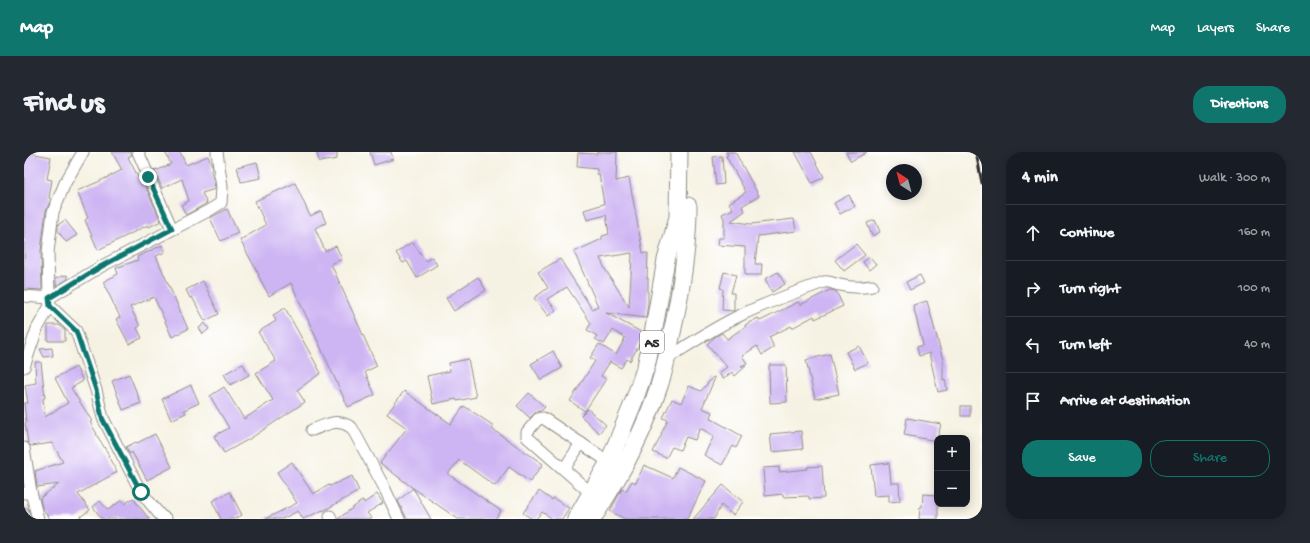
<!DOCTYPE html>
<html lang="en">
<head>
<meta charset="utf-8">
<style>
  :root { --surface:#171b24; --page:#242831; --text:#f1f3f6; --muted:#9ea1a6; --line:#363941; --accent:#0f766e }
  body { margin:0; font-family:"Gochi Hand",sans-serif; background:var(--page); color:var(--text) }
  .controls { position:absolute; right:12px; bottom:12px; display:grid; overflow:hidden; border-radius:8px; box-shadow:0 2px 10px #0003 }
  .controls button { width:36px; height:36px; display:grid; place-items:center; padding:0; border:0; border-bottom:1px solid var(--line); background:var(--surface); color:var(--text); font:20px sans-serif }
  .compass { position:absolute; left:862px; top:12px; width:36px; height:36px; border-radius:50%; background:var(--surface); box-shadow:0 2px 10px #0003; rotate:324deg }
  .stop { position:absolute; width:12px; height:12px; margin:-9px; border:3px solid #0f766e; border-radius:50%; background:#fff }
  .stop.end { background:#0f766e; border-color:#fff; box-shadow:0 1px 4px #0008 }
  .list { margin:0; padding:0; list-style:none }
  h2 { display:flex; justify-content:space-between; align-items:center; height:52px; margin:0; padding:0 16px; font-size:17px }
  h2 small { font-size:13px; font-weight:400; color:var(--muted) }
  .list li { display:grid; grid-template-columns:26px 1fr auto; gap:12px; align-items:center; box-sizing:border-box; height:56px; padding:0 16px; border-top:1px solid var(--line) }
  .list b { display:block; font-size:15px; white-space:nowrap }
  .list em { font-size:13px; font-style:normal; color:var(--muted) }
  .actions { display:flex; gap:8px; padding:12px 16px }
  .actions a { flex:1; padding:9px 0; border:1px solid var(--accent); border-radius:16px; text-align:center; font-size:14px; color:var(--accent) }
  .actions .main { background:var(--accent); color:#fff }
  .icon { flex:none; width:22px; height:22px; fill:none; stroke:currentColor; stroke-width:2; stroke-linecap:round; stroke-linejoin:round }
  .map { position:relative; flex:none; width:958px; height:367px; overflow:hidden; border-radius:16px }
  header { display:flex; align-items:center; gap:24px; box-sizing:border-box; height:56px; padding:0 20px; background:var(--accent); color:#fff }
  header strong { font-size:19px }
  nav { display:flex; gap:22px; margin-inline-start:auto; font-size:14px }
  .intro { display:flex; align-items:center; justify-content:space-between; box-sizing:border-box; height:96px; padding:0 24px }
  h1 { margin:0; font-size:28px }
  .button { padding:10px 18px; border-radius:16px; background:var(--accent); color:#fff; font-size:14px; font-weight:700 }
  main { display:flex; gap:24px; padding:0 24px }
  aside { flex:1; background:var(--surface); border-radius:16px; box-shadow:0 2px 10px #0003 }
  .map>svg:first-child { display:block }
  .building { fill:#cdb4f3; fill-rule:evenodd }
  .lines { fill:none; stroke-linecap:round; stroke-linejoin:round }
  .minor-casing { stroke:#908e87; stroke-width:13 }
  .highway-casing { stroke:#908e87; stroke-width:19 }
  .minor { stroke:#fff; stroke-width:11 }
  .highway { stroke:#fff; stroke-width:17 }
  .rail { stroke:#2b2b2b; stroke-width:3 }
  .route { stroke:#0f766e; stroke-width:5 }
  .labels { text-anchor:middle; stroke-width:4; stroke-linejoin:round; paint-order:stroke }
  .shield { fill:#fff; stroke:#6b6b6b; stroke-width:1 }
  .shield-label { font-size:13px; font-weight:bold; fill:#2b2b2b }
</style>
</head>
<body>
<header>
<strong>Map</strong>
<nav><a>Map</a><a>Layers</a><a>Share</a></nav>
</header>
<div class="intro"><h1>Find us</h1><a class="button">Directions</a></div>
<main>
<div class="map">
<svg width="958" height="367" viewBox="0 0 958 367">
  <rect width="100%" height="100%" fill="#fff"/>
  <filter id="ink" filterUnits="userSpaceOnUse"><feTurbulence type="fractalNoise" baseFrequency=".025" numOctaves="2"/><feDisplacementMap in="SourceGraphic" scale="8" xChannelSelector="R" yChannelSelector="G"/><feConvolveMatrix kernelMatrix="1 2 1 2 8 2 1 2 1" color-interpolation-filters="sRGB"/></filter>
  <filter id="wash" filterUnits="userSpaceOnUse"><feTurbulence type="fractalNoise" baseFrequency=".012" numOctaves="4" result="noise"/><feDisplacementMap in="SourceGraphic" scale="16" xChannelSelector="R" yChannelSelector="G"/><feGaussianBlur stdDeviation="0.9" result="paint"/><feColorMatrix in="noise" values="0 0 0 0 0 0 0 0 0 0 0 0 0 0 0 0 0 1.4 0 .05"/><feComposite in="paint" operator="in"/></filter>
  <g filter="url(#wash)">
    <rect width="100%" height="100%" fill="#f6f2e3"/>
    <g id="blocks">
      <!-- building -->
      <g class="building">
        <path d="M 0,0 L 27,5 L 23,27 L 28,28 L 25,46 L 27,47 L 22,59 L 17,99 L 18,138 L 0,137 Z"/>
        <path d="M 88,0 L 107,0 L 108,3 L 104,5 L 115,27 L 117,25 L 137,69 L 125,75 L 124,73 L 74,98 L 61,68 L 64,66 L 53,39 L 74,30 L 98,18 Z"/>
        <path d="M 141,0 L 156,0 L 162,13 L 184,4 L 188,13 L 188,17 L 187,18 L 191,35 L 191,37 L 178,41 L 183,51 L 162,63 L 157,53 L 165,49 L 158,27 L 138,36 L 130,18 L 133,17 L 134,18 L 147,12 Z"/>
        <path d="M 293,0 L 313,0 L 313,7 L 295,10 Z"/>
        <path d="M 346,0 L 367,0 L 369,7 L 350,13 Z"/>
        <path d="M 573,0 L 593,0 L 592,29 L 605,26 L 619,101 L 624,101 L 623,126 L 624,126 L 624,151 L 622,166 L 582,161 L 619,181 L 617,189 L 606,209 L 603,207 L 597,216 L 586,210 L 577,224 L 582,227 L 561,259 L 546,249 L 571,209 L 566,206 L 575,192 L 592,203 L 601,186 L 589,178 L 580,192 L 571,187 L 573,184 L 563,178 L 567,171 L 543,135 L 523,147 L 532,158 L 524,164 L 510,146 L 524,136 L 514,120 L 536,107 L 568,157 L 574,154 L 550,100 L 578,87 L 578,84 L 585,82 L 582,63 L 563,68 L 560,58 L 580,52 L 575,22 L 573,22 L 573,17 L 553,15 L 554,1 L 573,2 ZM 608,101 L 607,124 L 605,155 L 581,117 L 576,106 Z"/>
        <path d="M 702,0 L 711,0 L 735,44 L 718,54 L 721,59 L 707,69 L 727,72 L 770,67 L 772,79 L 734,84 L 731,112 L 738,112 L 737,123 L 721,123 L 721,95 L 694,93 L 695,86 L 700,86 L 700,67 L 698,62 L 709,57 L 705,51 L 722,40 L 702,4 L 704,3 Z"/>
        <path d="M 771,0 L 787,0 L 800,25 L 788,31 Z"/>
        <path d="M 822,0 L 843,0 L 827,9 Z"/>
        <path d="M 698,4 L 700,32 L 692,33 L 689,5 Z"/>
        <path d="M 233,10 L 237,26 L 217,30 L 213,15 Z"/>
        <path d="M 271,31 L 286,64 L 297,59 L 302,71 L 291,76 L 301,99 L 312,94 L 318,107 L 307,112 L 353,214 L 341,220 L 351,243 L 324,255 L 267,131 L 245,144 L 234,123 L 235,123 L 216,88 L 242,73 L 231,49 Z"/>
        <path d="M 825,43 L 831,54 L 816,62 L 810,51 Z"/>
        <path d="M 203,57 L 214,81 L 197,89 L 186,66 Z"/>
        <path d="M 41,68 L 53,83 L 42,90 L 34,79 L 34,73 Z"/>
        <path d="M 851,68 L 856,80 L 848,84 L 843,71 Z"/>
        <path d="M 388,90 L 402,109 L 408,105 L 413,113 L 393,126 L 383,109 L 379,111 L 372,101 Z"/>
        <path d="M 832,92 L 841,103 L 820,119 L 811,108 Z"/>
        <path d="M 138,93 L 141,100 L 132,104 L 164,177 L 148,185 L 130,145 L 106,155 L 116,174 L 113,176 L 118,186 L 105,192 L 92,167 L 96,165 L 79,130 L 94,122 L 92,116 L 114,108 L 113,105 Z"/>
        <path d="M 846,105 L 852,112 L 845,118 L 839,110 Z"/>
        <path d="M 700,120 L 712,123 L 707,141 L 710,141 L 710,159 L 698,158 L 699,137 L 696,136 Z"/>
        <path d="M 754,120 L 761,132 L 748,140 L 741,127 Z"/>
        <path d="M 43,123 L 44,127 L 32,134 L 32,126 Z"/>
        <path d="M 896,123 L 900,131 L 886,138 L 882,130 Z"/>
        <path d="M 454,125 L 462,138 L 430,159 L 422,146 Z"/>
        <path d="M 179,129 L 195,162 L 181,169 L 168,145 L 166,146 L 162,138 Z"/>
        <path d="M 806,138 L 812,139 L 819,154 L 791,167 L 790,164 L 768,176 L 767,174 L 745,185 L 749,193 L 749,196 L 738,203 L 733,194 L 718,204 L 723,211 L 717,214 L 722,214 L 711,224 L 708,220 L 699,227 L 695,221 L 703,215 L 683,192 L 692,184 L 698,181 L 703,187 L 722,174 L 721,173 L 734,166 L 736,169 L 774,150 L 776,153 Z"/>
        <path d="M 903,149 L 919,208 L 919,228 L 921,227 L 923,238 L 914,240 L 905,201 L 895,204 L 893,195 L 899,193 L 889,153 Z"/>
        <path d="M 261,156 L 297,221 L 273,238 L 281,250 L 227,286 L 200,301 L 190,284 L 205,276 L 186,244 L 200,235 L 220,267 L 249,248 L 232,221 L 252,209 L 234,180 L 252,169 L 249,163 Z"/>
        <path d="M 181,171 L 185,177 L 179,182 L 175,176 Z"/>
        <path d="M 24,173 L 35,173 L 41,178 L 41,189 L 24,189 Z"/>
        <path d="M 835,194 L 844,211 L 831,217 L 822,200 Z"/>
        <path d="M 28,196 L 29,204 L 20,205 L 16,197 Z"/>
        <path d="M 529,199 L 538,216 L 517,228 L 507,212 Z"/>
        <path d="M 806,202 L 815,242 L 791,247 L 782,208 Z"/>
        <path d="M 444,207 L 452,245 L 433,249 L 432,247 L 409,252 L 403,224 L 426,219 L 425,211 Z"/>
        <path d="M 11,210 L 17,210 L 21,246 L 19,246 L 21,265 L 44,251 L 31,226 L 52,215 L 59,229 L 47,236 L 68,269 L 66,270 L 73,282 L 72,282 L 85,303 L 84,304 L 93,320 L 54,342 L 66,358 L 53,367 L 26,367 L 18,356 L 16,346 L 35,332 L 13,335 L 11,319 L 39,310 L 28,291 L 7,294 L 4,291 L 1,271 L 2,270 L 0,251 L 4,251 L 1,233 L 12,231 Z"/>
        <path d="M 219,212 L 225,223 L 206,233 L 200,222 Z"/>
        <path d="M 745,213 L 762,213 L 763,250 L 746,251 Z"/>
        <path d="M 105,222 L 117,251 L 99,258 L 88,229 Z"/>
        <path d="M 689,225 L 691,226 L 678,256 L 688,260 L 686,266 L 718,284 L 712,296 L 709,294 L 698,313 L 680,303 L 690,284 L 676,276 L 671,288 L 662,285 L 656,298 L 648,295 L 642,306 L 629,300 L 638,282 L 637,282 L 644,268 L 639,266 L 648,247 L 657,251 L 665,234 L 677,239 Z"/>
        <path d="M 167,233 L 175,251 L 160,258 L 162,261 L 147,268 L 138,247 Z"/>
        <path d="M 380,239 L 427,272 L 440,254 L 470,274 L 468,277 L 519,312 L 506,330 L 485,315 L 471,334 L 435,308 L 424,322 L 477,359 L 471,367 L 434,367 L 389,336 L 407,367 L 383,367 L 374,349 L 389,336 L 356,311 L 383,276 L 363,262 Z"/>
        <path d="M 505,241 L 521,255 L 517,259 L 512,260 L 506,266 L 493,254 Z"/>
        <rect x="937" y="254" width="9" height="10"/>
        <path d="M 564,257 L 582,273 L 575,281 L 557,264 Z"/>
        <path d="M 883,266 L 917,272 L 913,289 L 880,283 Z"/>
        <path d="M 777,279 L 779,297 L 748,300 L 746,282 Z"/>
        <path d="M 131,282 L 148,315 L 123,328 L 108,300 L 106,302 L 102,295 L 112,290 L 113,291 Z"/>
        <path d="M 268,310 L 289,342 L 305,333 L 306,334 L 328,324 L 335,339 L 299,359 L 299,358 L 279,367 L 274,359 L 258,367 L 241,367 L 273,351 L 253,320 Z"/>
        <path d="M 865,311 L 867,331 L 875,331 L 876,349 L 865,350 L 865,343 L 850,344 L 847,313 Z"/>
        <path d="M 620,313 L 649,326 L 654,315 L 682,329 L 663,367 L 601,367 L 586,359 L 598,337 L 602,339 L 608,329 L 612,331 Z"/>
        <path d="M 798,314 L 800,346 L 785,347 L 785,344 L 759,345 L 759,342 L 741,344 L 739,316 L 755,315 L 755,320 L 784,317 L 783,315 Z"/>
        <path d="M 699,333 L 719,350 L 709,363 L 697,353 L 690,367 L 669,367 Z"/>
        <path d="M 515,339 L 528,348 L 529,346 L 545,356 L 538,367 L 529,367 L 518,360 L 512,367 L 508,367 L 499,361 Z"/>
        <path d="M 206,340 L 218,363 L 210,367 L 197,367 L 188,349 Z"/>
        <path d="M 353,342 L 359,351 L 343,361 L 348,367 L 314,367 L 339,348 L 340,351 Z"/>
        <path d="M 899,342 L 913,343 L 913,352 L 914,352 L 914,367 L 895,367 L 896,355 L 898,355 Z"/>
        <path d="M 109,346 L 125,367 L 78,367 L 69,355 L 76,349 L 84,358 L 98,348 L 101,352 Z"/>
        <path d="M 4,356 L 7,367 L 0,367 L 0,357 Z"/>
      </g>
    </g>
  </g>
  <g filter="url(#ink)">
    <use href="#blocks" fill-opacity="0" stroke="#908e87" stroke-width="1"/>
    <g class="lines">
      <!-- minor casing -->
      <g class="minor-casing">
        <g id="minor">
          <path d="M 59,0 L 41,31 L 29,60 L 24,100 L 25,146 L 26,154 L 52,179 L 72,238 L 79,266 L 117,340 L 136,363 L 142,367"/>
          <path d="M 114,0 L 148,77"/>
          <path d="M 0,144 L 25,146 L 78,114 L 184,59 L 197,51 L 198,35 L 193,0"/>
          <path d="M 642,207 C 666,192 691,175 717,163 C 744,150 772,140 800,130 C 806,129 810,132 816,133 C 827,136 836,136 848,134"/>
          <path d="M 0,215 L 13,177 L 26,154"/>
          <path d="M 288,278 C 303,273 313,265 328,276 L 359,333 L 375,367"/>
          <path d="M 0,296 L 7,340"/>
          <path d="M 540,317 L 557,291"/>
          <path d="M 1,341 L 7,340 L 14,367"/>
          <path d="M 568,342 L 503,285 L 503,280 L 514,267 L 519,266 L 585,310"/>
          <path d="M 306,364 L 307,367"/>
        </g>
      </g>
      <!-- highway casing -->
      <g class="highway-casing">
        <g id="highway">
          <path d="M 552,367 L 585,310 L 610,249 L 622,214 L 629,182 L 642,108 L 654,65 L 655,0"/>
          <path d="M 568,367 C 595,326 620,281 635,234 C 640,220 643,205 646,190 C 656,146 664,100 664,54"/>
        </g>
      </g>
      <!-- minor -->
      <use href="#minor" class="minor"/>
      <!-- highway -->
      <use href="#highway" class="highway"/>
      <!-- rail -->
      <path class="rail" d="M 952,0 L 958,31"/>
    </g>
  </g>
  <g class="lines" filter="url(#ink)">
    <!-- route -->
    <path class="route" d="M 117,340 L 78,266 L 72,238 L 52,179 L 26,154 L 25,146 L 78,114 L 148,77 L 124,25"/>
  </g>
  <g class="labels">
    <!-- shield labels -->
    <rect class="shield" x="616" y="179" width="24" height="22" rx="3"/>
    <g class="shield-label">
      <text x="628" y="195">A5</text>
    </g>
  </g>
</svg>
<div class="controls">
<button>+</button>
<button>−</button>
</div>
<svg class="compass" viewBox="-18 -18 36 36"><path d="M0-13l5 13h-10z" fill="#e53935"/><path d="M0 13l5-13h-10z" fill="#9ea1a6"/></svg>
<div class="stop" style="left:117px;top:340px"></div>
<div class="stop end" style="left:124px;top:25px"></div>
</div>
<aside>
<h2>4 min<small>Walk · 300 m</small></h2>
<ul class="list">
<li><svg class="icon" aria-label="ahead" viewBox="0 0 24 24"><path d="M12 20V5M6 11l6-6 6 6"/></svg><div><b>Continue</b></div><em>160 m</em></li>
<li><svg class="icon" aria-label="right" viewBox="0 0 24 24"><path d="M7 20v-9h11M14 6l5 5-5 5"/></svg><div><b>Turn right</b></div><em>100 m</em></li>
<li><svg class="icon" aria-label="left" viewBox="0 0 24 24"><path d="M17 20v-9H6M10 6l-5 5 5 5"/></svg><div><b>Turn left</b></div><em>40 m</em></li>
<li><svg class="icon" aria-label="arrive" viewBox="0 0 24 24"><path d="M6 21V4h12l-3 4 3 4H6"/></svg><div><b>Arrive at destination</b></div></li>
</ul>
<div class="actions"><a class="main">Save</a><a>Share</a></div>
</aside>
</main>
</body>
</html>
